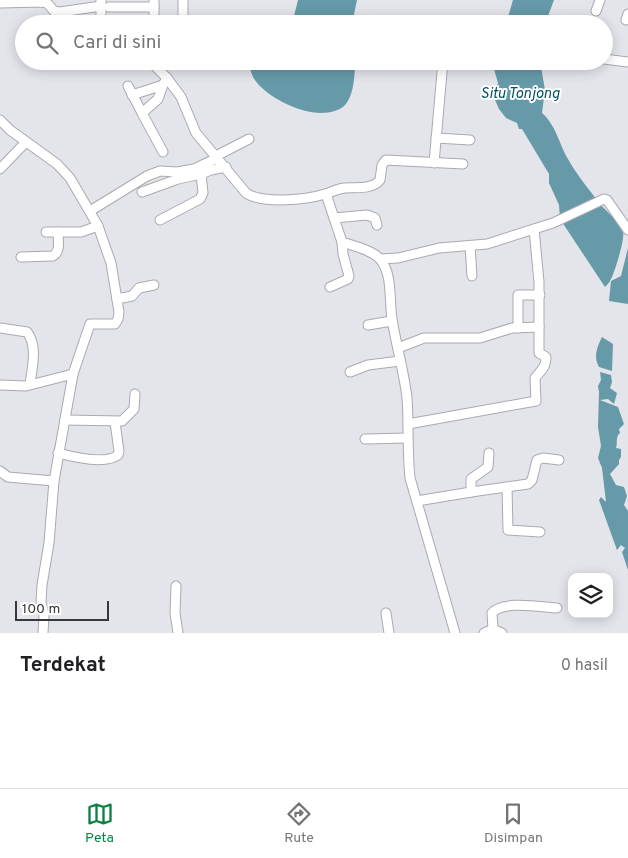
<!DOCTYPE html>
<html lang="id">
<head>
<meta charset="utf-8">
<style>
  :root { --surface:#fff; --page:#f6f6f6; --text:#202124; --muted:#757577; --line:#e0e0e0; --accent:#0b8043 }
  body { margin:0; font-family:Overpass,sans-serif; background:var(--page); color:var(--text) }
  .controls { position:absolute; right:15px; bottom:15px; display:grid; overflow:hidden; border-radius:10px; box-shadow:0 2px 12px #0003 }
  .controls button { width:45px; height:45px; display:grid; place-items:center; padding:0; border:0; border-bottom:1px solid var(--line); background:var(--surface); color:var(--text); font:25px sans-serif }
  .scale { position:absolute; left:15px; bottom:12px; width:94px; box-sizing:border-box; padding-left:5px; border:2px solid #38383b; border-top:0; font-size:14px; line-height:18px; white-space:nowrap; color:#38383b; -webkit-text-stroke:4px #fff; paint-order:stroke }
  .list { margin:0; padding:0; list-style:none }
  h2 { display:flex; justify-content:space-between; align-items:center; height:65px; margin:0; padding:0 20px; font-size:21px }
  h2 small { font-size:16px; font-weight:400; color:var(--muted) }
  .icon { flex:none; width:28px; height:28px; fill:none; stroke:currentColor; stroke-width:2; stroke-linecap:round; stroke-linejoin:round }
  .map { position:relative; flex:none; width:628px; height:633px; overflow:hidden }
  .search { position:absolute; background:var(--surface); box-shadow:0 2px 12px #0003; left:15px; right:15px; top:15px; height:55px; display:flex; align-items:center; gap:12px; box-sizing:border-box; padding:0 18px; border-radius:28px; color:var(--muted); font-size:19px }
  .sheet { height:155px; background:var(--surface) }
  nav { display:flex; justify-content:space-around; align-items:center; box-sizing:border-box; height:70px; border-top:1px solid var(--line); background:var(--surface); font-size:14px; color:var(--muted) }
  nav a { display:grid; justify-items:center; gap:2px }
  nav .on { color:var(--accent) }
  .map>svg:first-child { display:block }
  .water { fill:#669aa9 }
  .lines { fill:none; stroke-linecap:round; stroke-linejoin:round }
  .minor-casing { stroke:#a9aab0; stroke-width:11 }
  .minor { stroke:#fff; stroke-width:9 }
  .labels { text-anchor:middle; stroke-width:4; stroke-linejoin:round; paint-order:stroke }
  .water-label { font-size:15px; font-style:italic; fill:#025262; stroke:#fff }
</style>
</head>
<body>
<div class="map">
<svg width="628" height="633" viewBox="0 0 628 633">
  <rect width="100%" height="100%" fill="#e4e5eb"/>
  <!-- water -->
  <g class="water">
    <path d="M 298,0 L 357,0 L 352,24 L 292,24 Z"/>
    <path d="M 513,0 L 554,0 L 545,24 L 504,24 L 508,17 Z"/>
    <path d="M 248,61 L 355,61 C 355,74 354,97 344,106 C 321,125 269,101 255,80 C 251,75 250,67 248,61 Z"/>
    <path d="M 496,61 L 540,61 L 545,90 L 542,113 C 556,125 559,144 568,159 C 576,174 589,189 599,203 C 607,212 619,221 623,233 C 625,239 614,275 610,281 C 609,283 607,285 605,287 L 560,219 L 559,205 L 549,183 L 549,174 L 522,129 L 519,129 L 517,123 L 506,118 L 499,109 L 495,100 L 495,89 L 498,83 L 494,69 Z"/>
    <path d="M 628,248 L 628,304 L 609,301 L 611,281 L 621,276 Z"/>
    <path d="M 602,337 L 613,344 L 612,371 L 599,367 C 593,357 597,347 602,337 Z"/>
    <path d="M 600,372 L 611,375 L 612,382 L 610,388 L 617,393 L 614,404 L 608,399 L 600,400 L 618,407 L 624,424 L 619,429 L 620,433 C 615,437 618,443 616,448 L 621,449 L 621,457 L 619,460 L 619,464 L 610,474 L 616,485 L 624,487 L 627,496 L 624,505 L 628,511 L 628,570 L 622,552 L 625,548 L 621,545 L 617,550 L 599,500 L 601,497 L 606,502 L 602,468 L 598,458 L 601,446 L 598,427 L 599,392 L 598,386 L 601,380 Z"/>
  </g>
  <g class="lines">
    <!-- minor casing -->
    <g class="minor-casing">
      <g id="minor">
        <path d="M 101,0 L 101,24"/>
        <path d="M 183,0 L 183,24"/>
        <path d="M 0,3 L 41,2 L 47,3 L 54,11 L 60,12 L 101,6"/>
        <path d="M 109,7 L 154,7"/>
        <path d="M 596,11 L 600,0"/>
        <path d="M 626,20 L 628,14"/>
        <path d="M 154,24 L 154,0"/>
        <path d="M 604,59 L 628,62"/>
        <path d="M 147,61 L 152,63 L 167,78 L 181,97 L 196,133 L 246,193 C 262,204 306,200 325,194 C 332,192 337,189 344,188 C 355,187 372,190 380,180 L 382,165 L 386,160 L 463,164"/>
        <path d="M 128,86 L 142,113"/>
        <path d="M 132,95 L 163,85"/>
        <path d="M 0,120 L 10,130 L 57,164 L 70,178 L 98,226 L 111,263 L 119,312 L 118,319 L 115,324 L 90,324 L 73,374 L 26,386 L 0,385"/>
        <path d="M 436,138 L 470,140"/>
        <path d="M 163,152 L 142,113 L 158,99 L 163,85 L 167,78"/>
        <path d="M 216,156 L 249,139"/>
        <path d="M 434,163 L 443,61"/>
        <path d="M 0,169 L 26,142"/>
        <path d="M 142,192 L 178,179 L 201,174"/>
        <path d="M 326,194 L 342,242 C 354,246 372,250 380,259 C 393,274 389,301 392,319 C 396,345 404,371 407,398 C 409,424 407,451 410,478 L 455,633"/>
        <path d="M 90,211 L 147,176 L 160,171 L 177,172 L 194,169 L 217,158"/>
        <path d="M 334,218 L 367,215 L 375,218 L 377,225"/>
        <path d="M 160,220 L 200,199 L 203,193 L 201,174 L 211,170 L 226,167"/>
        <path d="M 46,232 L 81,232 L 98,226"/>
        <path d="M 470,246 L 472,276"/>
        <path d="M 21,257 L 53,256 C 61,251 58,241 58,232"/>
        <path d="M 380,259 L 398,258 L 439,248 L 487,244 L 553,223 L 604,199 L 607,200 L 628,230"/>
        <path d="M 330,287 L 348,279 L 349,276 L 343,254 L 342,242"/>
        <path d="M 117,299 L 132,296 L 139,288 L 154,285"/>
        <path d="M 368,325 L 392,321"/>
        <path d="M 0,328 L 27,332 C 38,346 32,368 30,384"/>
        <path d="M 518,328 L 518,295 L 540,295"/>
        <path d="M 398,348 L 424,338 L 480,338 L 512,328 L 539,327"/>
        <path d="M 350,372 L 368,365 L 400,361"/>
        <path d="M 65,420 L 122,421 L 134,409 L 135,394"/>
        <path d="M 408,424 L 536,401 L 535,378 C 541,370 546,368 546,357 L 539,353 L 539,282 L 534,229"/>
        <path d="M 365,439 L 407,438"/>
        <path d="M 58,453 C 73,457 105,465 118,455 L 119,451 L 115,422"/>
        <path d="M 0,471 L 8,477 L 54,481"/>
        <path d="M 507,487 L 508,530 L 540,532"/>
        <path d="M 471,492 L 471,479 L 488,467 L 489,453"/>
        <path d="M 417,501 L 471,492 L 528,484 L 532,480 L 537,460 L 543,458 L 559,460"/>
        <path d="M 176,586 L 175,613 L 178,633"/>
        <path d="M 386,613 L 389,633"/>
        <path d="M 493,629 L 492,613 C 503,600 540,607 557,608"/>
        <path d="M 43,633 L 44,615 L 41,602 L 42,585 L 49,543 L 54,481 L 73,374"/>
        <path d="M 484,633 L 493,629 L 502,633"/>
      </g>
    </g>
    <!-- minor -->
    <use href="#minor" class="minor"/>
  </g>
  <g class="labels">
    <!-- water labels -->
    <g class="water-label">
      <text x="520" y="98">Situ Tonjong</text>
    </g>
  </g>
</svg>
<div class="controls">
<button><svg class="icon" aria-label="layers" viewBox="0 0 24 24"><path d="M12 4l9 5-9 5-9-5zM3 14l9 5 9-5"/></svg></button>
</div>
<div class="scale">100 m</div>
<div class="search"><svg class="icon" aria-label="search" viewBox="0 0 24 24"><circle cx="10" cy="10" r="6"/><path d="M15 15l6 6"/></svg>Cari di sini</div>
</div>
<section class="sheet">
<h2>Terdekat<small>0 hasil</small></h2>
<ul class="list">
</ul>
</section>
<nav>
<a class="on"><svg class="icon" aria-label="map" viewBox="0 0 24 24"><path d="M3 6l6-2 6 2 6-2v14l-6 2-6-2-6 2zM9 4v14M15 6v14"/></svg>Peta</a>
<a><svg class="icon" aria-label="directions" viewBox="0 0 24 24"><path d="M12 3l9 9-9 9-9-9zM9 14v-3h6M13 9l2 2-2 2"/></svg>Rute</a>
<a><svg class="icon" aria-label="saved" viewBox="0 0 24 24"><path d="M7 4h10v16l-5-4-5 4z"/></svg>Disimpan</a>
</nav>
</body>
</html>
